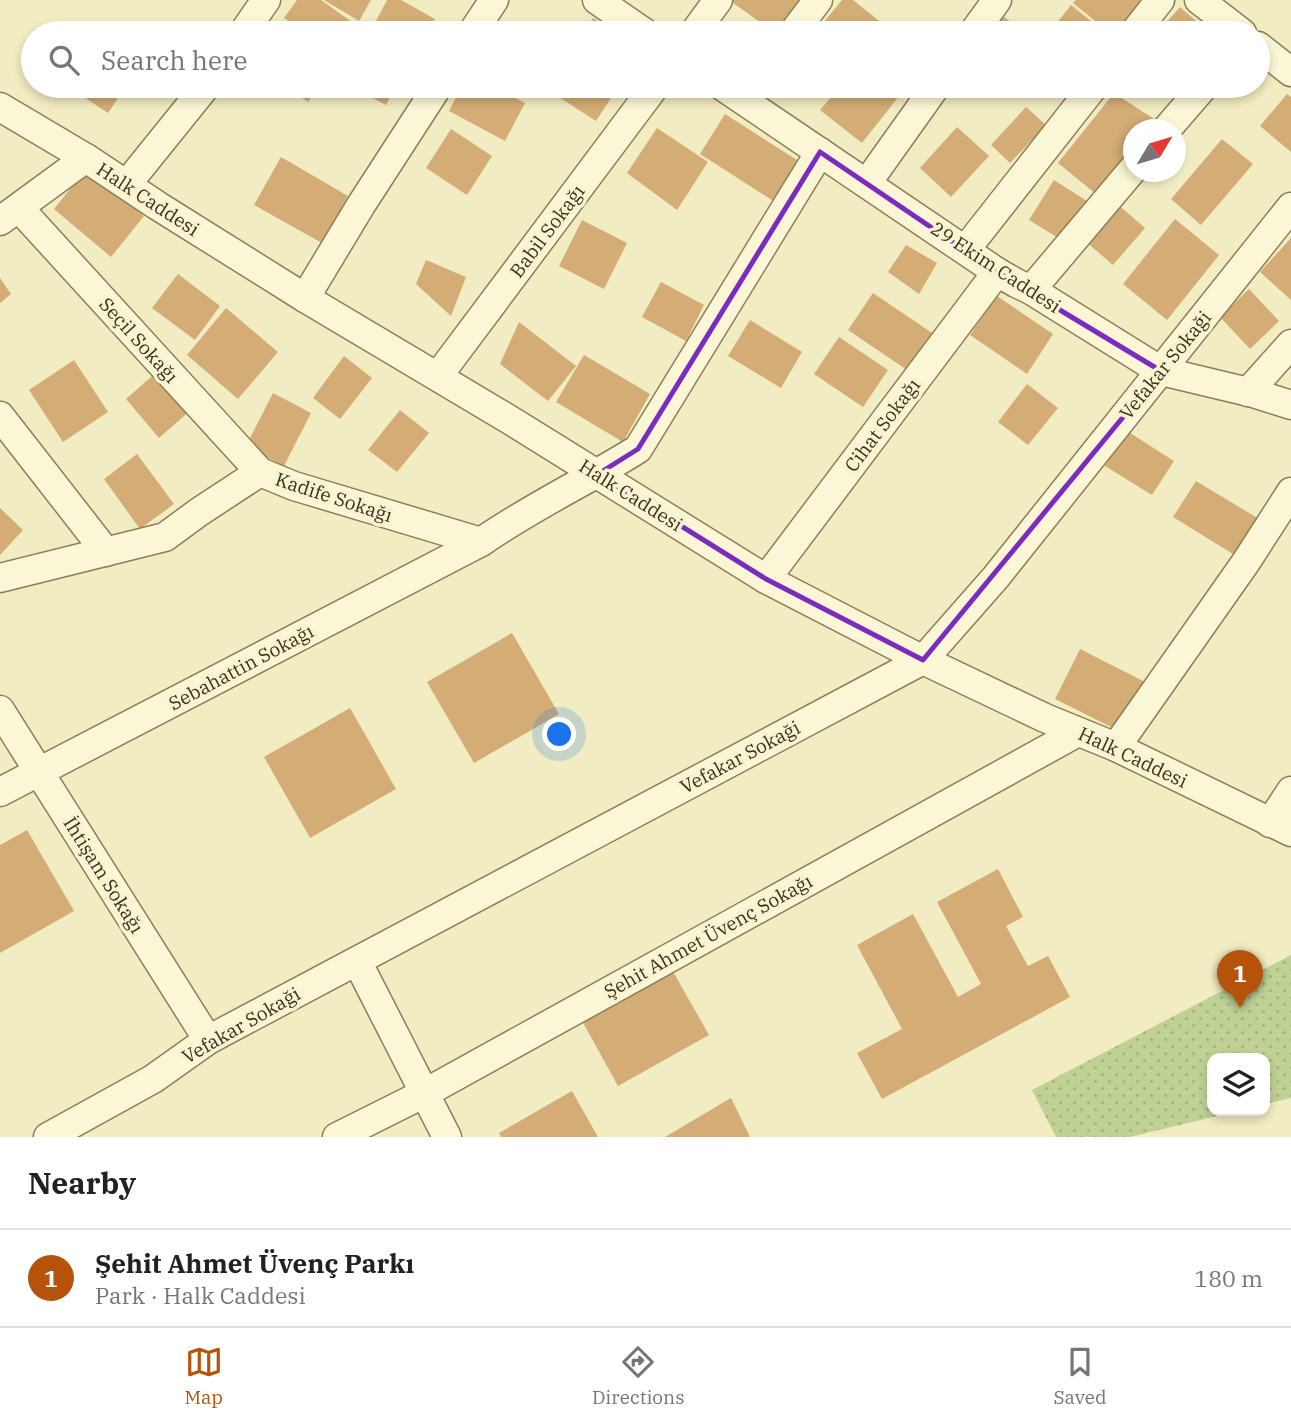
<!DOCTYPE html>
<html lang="en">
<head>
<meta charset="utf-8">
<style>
  :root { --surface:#fff; --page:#f6f6f6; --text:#202124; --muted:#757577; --line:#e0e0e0; --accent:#b45309 }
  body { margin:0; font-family:"IBM Plex Serif",serif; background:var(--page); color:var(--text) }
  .controls { position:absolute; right:21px; bottom:21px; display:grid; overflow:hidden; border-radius:14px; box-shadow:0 4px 10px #0003 }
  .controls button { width:63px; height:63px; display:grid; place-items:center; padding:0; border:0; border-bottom:2px solid var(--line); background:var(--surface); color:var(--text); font:35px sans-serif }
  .compass { position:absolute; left:1123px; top:119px; width:63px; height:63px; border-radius:50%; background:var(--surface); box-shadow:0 4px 10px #0003; rotate:52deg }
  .you { position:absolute; left:560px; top:735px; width:24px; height:24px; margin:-18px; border:5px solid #fff; border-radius:50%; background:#1a73e8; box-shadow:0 0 0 10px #1a73e833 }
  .badge { display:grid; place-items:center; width:46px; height:46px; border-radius:50%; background:var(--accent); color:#fff; font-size:23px; font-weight:700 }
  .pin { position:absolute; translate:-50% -58px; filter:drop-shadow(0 2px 4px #0008) }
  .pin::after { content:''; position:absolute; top:37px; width:24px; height:21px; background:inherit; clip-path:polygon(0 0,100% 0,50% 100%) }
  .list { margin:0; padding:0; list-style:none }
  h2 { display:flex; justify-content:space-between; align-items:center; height:91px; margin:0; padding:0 28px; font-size:30px }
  h2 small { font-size:23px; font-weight:400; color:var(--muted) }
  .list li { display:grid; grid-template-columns:46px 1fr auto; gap:21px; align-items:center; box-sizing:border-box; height:98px; padding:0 28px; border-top:2px solid var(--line) }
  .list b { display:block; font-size:26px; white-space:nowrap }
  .list p { margin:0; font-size:23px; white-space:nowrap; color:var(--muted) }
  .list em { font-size:23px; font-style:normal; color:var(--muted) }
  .icon { flex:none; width:38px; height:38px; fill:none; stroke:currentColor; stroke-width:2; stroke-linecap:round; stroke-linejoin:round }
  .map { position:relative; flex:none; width:1291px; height:1137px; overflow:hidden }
  .search { position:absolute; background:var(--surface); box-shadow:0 4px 10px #0003; left:21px; right:21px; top:21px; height:77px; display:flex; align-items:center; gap:18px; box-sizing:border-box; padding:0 24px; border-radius:38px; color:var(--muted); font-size:26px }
  .sheet { height:189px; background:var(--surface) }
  nav { display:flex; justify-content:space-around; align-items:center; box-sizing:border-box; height:98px; border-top:2px solid var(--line); background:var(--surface); font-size:19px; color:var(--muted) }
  nav a { display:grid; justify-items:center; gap:4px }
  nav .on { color:var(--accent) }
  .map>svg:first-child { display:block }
  .park { fill:url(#park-dots) }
  .building { fill:#d3ad75 }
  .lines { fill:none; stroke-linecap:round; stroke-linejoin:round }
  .minor-casing { stroke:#8d7e57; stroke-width:31 }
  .minor { stroke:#fbf7d6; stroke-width:28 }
  .marked { fill:none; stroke:#7b2cbf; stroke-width:5; stroke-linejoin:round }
  .labels { text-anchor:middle; stroke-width:7; stroke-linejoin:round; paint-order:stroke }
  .street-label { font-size:19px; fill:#3c311d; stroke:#f8f4d2 }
</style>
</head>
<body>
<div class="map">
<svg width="1291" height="1137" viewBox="0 0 1291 1137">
  <defs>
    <pattern id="park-dots" width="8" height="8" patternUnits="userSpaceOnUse" patternTransform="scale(1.75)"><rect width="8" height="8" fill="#bfd195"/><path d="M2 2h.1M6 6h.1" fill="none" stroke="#a5b480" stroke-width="1.8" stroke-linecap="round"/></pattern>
  </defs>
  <rect width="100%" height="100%" fill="#f2ecc2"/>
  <!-- park -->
  <path class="park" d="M 1291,955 L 1291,1098 L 1265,1104 L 1265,1058 L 1212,1058 L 1212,1111 L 1238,1111 L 1130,1137 L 1056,1137 L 1032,1090 Z"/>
  <!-- building -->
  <g class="building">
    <path d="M 297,0 L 321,0 L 355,24 L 348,33 L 306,33 L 284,18 Z"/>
    <path d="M 324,0 L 371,0 L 359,21 Z"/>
    <path d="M 387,0 L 401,0 L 435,19 L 426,33 L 373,33 L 370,32 Z"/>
    <path d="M 729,0 L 800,0 L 775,33 Z"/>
    <path d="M 842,0 L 853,0 L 888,28 L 884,33 L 815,33 Z"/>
    <path d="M 1076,0 L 1139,0 L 1145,5 L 1120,33 L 1110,33 L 1073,3 Z"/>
    <path d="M 1071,5 L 1106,33 L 1049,33 Z"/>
    <path d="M 1180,7 L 1210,33 L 1157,33 Z"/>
    <path d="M 1000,14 L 1026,33 L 987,33 Z"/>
    <path d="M 593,18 L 618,33 L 583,33 Z"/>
    <path d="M 67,86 L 126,86 L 108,113 Z"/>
    <path d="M 283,86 L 319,86 L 308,102 Z"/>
    <path d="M 350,86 L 396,86 L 386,105 Z"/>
    <path d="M 462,86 L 493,86 L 525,103 L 505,141 L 449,111 Z"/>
    <path d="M 551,86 L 599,86 L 613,95 L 596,121 L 548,90 Z"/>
    <path d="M 841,86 L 907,86 L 862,143 L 820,110 Z"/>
    <path d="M 1114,93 L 1154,119 L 1146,130 L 1134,130 L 1134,145 L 1096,194 L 1058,163 Z"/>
    <path d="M 1287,94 L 1291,97 L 1291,152 L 1260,126 Z"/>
    <path d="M 1026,107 L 1046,125 L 1010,163 L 991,145 Z"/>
    <path d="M 725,114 L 800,162 L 775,202 L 700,154 Z"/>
    <path d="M 957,127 L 989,156 L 951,197 L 920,168 Z"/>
    <path d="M 657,128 L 708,162 L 677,210 L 627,173 Z"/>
    <path d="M 451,129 L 492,156 L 467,195 L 426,168 Z"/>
    <path d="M 1222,139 L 1253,164 L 1201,225 L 1171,199 Z"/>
    <path d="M 281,157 L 348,196 L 322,243 L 254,205 Z"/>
    <path d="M 87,168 L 144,216 L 111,257 L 54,209 Z"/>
    <path d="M 1054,180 L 1093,205 L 1068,244 L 1029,220 Z"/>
    <path d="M 1116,203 L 1145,228 L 1113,265 L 1084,240 Z"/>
    <path d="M 1175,219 L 1219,255 L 1167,320 L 1123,284 Z"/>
    <path d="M 582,220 L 627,243 L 604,289 L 559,266 Z"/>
    <path d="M 1291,238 L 1291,300 L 1260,272 Z"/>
    <path d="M 906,245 L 937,263 L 919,294 L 888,272 Z"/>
    <path d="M 426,260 L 466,277 L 451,316 L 416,284 Z"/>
    <path d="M 178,274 L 220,306 L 195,340 L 152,308 Z"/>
    <path d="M 0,278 L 11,294 L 0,303 Z"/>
    <path d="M 661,282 L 704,305 L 686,341 L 642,317 Z"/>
    <path d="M 1249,289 L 1279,321 L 1250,349 L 1220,317 Z"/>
    <path d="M 873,293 L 941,339 L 916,376 L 848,330 Z"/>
    <path d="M 997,296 L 1053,334 L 1027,374 L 970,335 Z"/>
    <path d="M 226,308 L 278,352 L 238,399 L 187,355 Z"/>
    <path d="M 750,320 L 802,352 L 781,388 L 728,356 Z"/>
    <path d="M 519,322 L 576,366 L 548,401 L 500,364 Z"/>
    <path d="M 839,337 L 888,370 L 863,407 L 814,374 Z"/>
    <path d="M 584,355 L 650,394 L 623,442 L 556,402 Z"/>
    <path d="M 344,356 L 372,378 L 340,419 L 313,398 Z"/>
    <path d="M 74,360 L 108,412 L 63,442 L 29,390 Z"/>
    <path d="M 158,371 L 192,409 L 159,438 L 126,399 Z"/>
    <path d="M 1027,384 L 1058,408 L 1028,445 L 998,422 Z"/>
    <path d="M 273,393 L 311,413 L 284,466 L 246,446 Z"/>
    <path d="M 400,410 L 429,433 L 397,472 L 368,450 Z"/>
    <path d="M 1127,431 L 1174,461 L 1152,495 L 1105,466 Z"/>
    <path d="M 137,454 L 174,504 L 140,529 L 104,479 Z"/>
    <path d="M 1196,481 L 1269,525 L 1246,562 L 1173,517 Z"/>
    <path d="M 0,508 L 23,530 L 0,555 Z"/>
    <path d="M 512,633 L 559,714 L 474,763 L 427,682 Z"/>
    <path d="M 1080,649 L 1147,683 L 1123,733 L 1055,699 Z"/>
    <path d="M 350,708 L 396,789 L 310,838 L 264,757 Z"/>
    <path d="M 27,830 L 74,911 L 0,953 L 0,845 Z"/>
    <path d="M 998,869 L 1023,917 L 1006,926 L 1028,966 L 1048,956 L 1070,997 L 882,1099 L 857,1053 L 902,1029 L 857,945 L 913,914 L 958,997 L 981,984 L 937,902 Z"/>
    <path d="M 671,968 L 709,1035 L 618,1086 L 581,1019 Z"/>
    <path d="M 572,1091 L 598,1137 L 501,1137 L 499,1133 Z"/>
    <path d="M 731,1098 L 750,1137 L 665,1137 Z"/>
  </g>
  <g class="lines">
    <!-- minor casing -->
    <g class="minor-casing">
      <g id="minor">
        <path d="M 597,0 L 645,33"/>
        <path d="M 1199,0 L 1242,33"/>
        <path d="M 243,33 L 266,0"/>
        <path d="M 472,33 L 494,0"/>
        <path d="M 694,33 L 718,0"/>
        <path d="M 793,33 L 818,0"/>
        <path d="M 973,33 L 997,0"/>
        <path d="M 1134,33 L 1160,0"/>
        <path d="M 1258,46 L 1291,72"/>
        <path d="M 722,86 L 997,272 L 1016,283 L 1031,290 L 1161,371 L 1253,393 L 1291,405"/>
        <path d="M 0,107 L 86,158 L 158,206 L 305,298 L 510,420 L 766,579 L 923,660 L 1045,718 L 1116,747 L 1291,832"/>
        <path d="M 1166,130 L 1204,86"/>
        <path d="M 867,183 L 936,86"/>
        <path d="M 127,184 L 206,86"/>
        <path d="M 19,208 L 260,472"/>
        <path d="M 0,221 L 86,158"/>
        <path d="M 966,249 L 1094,86"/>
        <path d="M 1031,290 L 1134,168"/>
        <path d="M 305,298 L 361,205 L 438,86"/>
        <path d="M 438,376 L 655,86"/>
        <path d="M 1248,392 L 1291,344"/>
        <path d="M 0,416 L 106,552"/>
        <path d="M 0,578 L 165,537 L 199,512 L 260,472 L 294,486 L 481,542"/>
        <path d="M 766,579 L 997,272"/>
        <path d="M 0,710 L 208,1040"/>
        <path d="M 1116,747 L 1246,562 L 1291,492"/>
        <path d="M 0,792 L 481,542 C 531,507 587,481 638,449 L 820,152"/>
        <path d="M 1270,823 L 1291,791"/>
        <path d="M 357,961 L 447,1137"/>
        <path d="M 48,1137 L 153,1079 L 208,1040 L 923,660 L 996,577 L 1291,207"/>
        <path d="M 337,1137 L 425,1093 L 1078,732"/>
      </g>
    </g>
    <!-- minor -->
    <use href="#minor" class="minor"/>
  </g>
  <!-- marked area -->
  <path class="marked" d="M 820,152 L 997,272 L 1161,371 L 923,660 L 766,579 L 598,474 L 638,449 Z"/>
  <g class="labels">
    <!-- street labels -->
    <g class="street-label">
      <text transform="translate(148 199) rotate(33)" y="7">Halk Caddesi</text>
      <text transform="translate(547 231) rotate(-53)" y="7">Babil Sokağı</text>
      <text transform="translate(996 267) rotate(33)" y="7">29 Ekim Caddesi</text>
      <text transform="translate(139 340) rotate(48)" y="7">Seçil Sokağı</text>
      <text transform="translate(1165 365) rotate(-51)" y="7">Vefakar Sokaği</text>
      <text transform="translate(882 425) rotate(-53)" y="7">Cihat Sokağı</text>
      <text transform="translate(631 495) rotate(32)" y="7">Halk Caddesi</text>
      <text transform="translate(334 497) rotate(18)" y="7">Kadife Sokağı</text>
      <text transform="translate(241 667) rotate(-28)" y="7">Sebahattin Sokağı</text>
      <text transform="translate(740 757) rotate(-28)" y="7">Vefakar Sokaği</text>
      <text transform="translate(1133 757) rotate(25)" y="7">Halk Caddesi</text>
      <text transform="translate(104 875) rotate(58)" y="7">İhtişam Sokağı</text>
      <text transform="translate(708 936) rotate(-29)" y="7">Şehit Ahmet Üvenç Sokağı</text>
      <text transform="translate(241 1025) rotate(-30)" y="7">Vefakar Sokaği</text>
    </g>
  </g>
</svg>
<div class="controls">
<button><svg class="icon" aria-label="layers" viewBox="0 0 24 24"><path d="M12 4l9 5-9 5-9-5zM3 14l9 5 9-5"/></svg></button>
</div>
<svg class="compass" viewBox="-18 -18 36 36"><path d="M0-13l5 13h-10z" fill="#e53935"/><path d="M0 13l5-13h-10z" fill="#757577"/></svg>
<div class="you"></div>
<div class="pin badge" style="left:1240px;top:1008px">1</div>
<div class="search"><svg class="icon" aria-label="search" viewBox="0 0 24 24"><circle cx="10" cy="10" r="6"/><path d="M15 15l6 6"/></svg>Search here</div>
</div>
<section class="sheet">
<h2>Nearby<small></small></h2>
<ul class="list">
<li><span class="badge">1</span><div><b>Şehit Ahmet Üvenç Parkı</b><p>Park · Halk Caddesi</p></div><em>180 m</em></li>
</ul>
</section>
<nav>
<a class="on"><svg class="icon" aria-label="map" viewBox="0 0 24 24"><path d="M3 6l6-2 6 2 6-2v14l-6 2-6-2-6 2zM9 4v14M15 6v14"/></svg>Map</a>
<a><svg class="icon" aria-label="directions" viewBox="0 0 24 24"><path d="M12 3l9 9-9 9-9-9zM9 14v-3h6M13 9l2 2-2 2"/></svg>Directions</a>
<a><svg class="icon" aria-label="saved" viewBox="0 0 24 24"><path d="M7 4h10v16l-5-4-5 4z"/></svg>Saved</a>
</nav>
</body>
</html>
